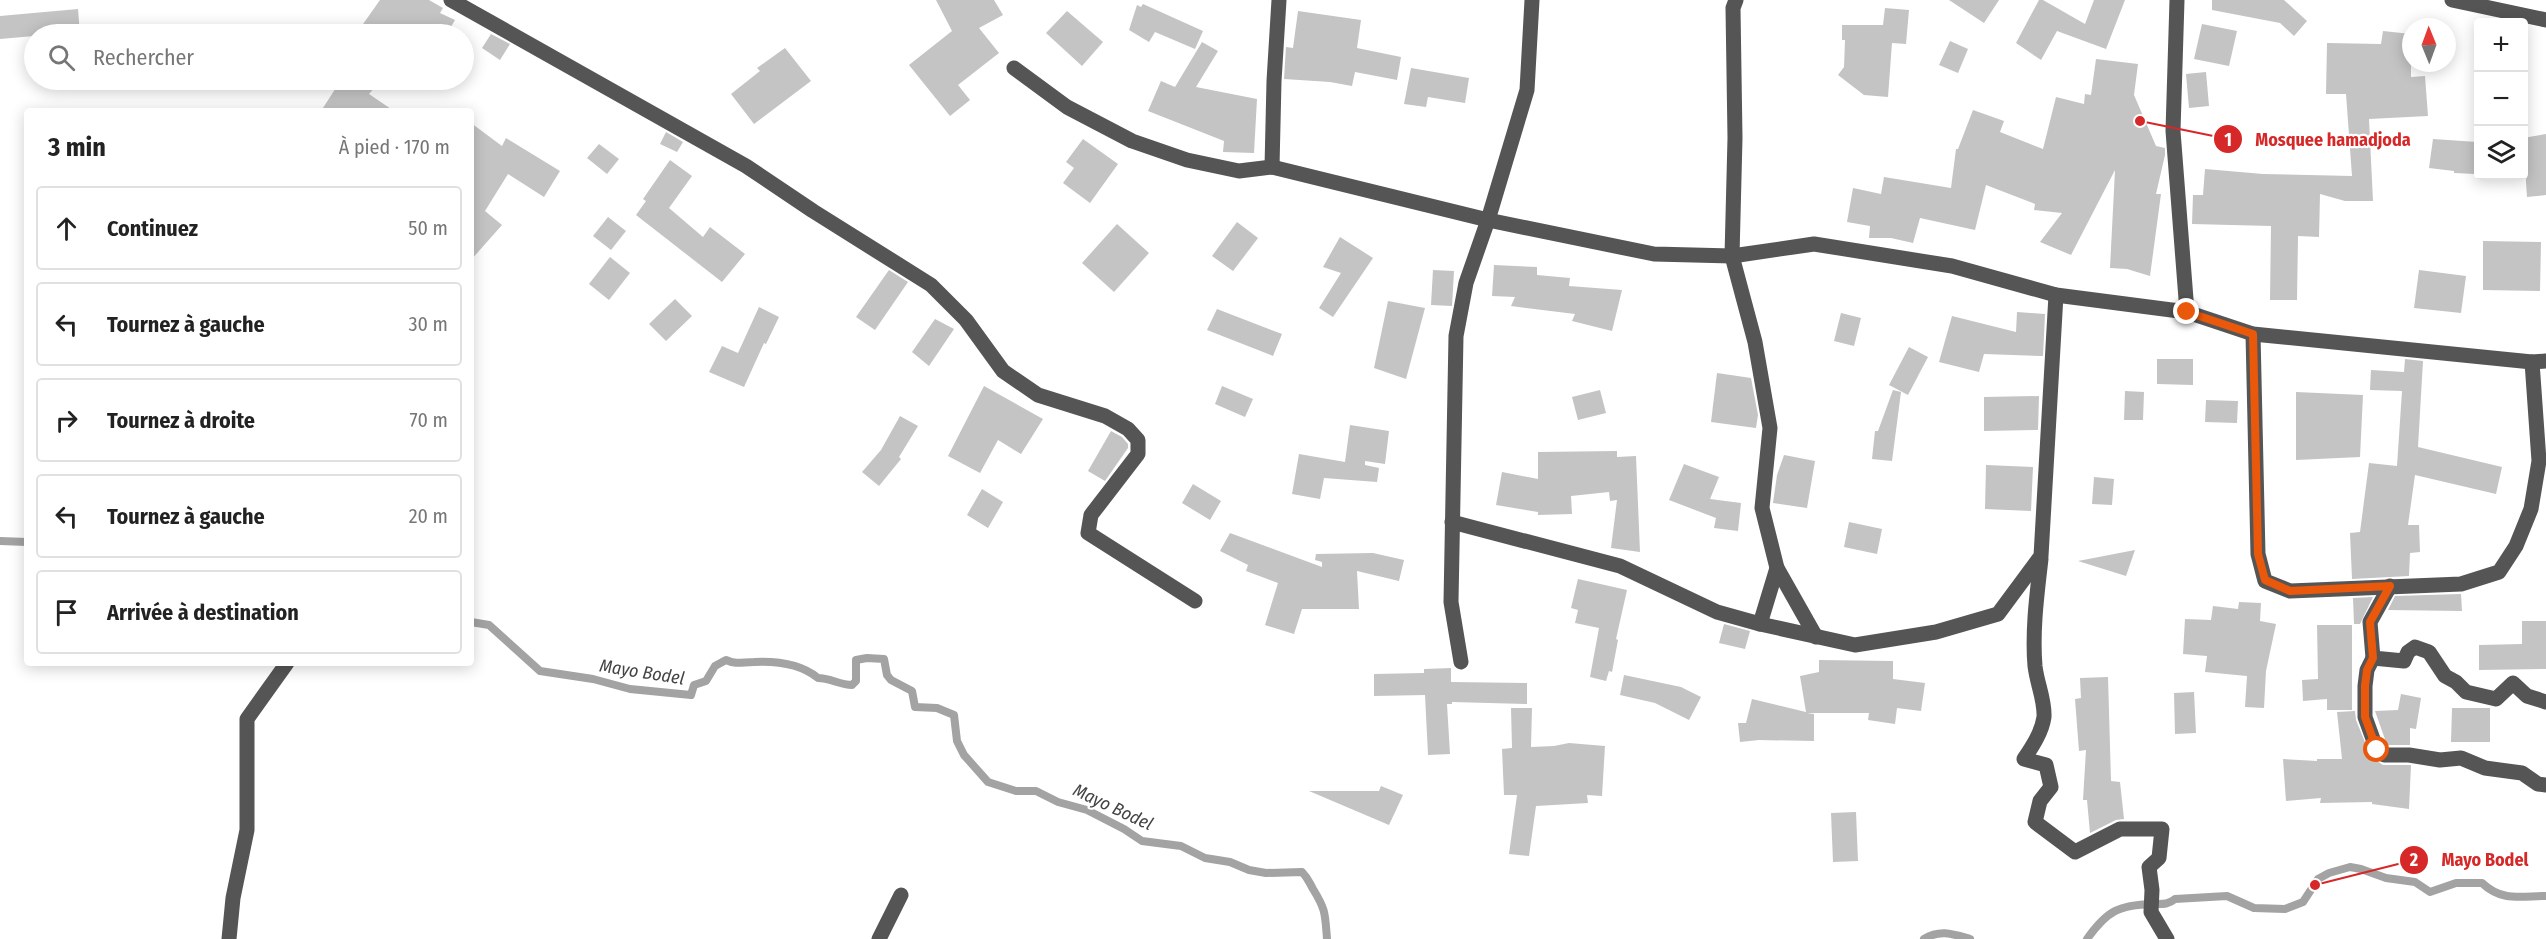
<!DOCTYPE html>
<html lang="fr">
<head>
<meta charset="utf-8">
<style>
  :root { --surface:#fff; --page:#f6f6f6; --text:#222; --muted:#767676; --line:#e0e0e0 }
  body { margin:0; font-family:"Fira Sans Condensed",sans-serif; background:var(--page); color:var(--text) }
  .controls { position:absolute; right:18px; top:18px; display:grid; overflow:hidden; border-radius:6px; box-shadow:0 3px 15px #0003 }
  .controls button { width:54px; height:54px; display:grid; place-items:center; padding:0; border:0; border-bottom:2px solid var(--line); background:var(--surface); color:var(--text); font:30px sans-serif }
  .compass { position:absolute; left:2402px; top:18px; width:54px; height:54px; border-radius:50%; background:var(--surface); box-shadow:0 3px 15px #0003; rotate:359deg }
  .stop { position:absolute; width:18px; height:18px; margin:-14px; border:4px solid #ea580c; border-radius:50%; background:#fff }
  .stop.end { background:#ea580c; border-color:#fff; box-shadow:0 2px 6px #0008 }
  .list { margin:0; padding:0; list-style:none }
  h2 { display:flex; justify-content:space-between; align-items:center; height:78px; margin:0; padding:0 24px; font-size:26px }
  h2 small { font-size:20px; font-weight:400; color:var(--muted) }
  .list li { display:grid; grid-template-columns:39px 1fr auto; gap:18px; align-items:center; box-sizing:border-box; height:84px; margin:0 12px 12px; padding:0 12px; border:2px solid var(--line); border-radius:6px }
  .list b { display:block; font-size:22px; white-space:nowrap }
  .list em { font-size:20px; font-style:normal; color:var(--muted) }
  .icon { flex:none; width:33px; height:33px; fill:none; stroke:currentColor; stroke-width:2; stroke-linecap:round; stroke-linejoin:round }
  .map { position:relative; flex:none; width:2546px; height:939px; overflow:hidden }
  .search { position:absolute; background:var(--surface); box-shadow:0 3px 15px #0003; left:24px; top:24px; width:450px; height:66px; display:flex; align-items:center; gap:15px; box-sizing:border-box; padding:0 21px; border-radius:33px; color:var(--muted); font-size:22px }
  .panel { position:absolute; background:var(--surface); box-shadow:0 3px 15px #0003; left:24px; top:108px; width:450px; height:558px; border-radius:6px }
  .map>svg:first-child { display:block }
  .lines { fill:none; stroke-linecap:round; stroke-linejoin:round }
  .stream { stroke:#a3a3a3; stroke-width:8 }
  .building { fill:#c4c4c4 }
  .minor { stroke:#555; stroke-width:15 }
  .route { stroke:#ea580c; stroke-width:8 }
  .labels { text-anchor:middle; stroke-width:4.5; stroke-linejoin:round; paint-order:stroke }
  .water-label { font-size:18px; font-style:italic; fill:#444; stroke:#fff }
  .leader { fill:none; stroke:#d62828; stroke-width:2 }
  .callout-dot { fill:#d62828; stroke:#fff; stroke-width:2 }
  .mark-label { font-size:18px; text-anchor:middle; font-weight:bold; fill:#fff }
  .callout-label { font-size:18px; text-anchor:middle; font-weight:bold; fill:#d62828; stroke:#fff; stroke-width:4.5; stroke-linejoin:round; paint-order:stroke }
</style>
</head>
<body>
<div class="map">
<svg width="2546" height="939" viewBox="0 0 2546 939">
  <rect width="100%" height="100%" fill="#fff"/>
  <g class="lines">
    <!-- stream -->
    <g class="stream">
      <path d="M 0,541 L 27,542"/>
      <path d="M 471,622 L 489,625 L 540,671 L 593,679 L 630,689 L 691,695 L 694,685 L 706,681 L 715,666 L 726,660 C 737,665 742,662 754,662 C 775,661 801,664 818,678 C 830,678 840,685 852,685 L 856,681 L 856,660 L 867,658 L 884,659 L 887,675 L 891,680 L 912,691 L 915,707 L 937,708 L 954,715 L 957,741 L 964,755 L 988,782 L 1016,791 L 1036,791 L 1058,802 L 1087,810 L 1124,829 L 1142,841 L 1181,846 L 1205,858 L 1230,862 L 1249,870 L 1266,873 L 1302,872 C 1308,878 1309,882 1313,889 C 1326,910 1325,914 1327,939"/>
      <path d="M 1924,939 C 1940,929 1953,934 1970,939"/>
      <path d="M 2087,939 C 2107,911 2118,905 2153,904 C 2162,904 2168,905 2175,899 L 2227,896 L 2254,908 L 2285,909 L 2303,902 L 2318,879 L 2329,873 L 2350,867 L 2361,869 L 2386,878 L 2415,882 L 2430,892 L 2456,883 L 2482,883 C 2502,902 2521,896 2546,896"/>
    </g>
  </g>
  <!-- building -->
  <g class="building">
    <path d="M 380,0 L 429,0 L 443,8 L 440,13 L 455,20 L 447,34 L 428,34 L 416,27 L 410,34 L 356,34 Z"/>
    <path d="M 936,0 L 994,0 L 1003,15 L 979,28 L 999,53 L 958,85 L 970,100 L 950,116 L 909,65 L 952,31 Z"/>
    <path d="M 1949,0 L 1999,0 L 1984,23 Z"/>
    <path d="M 2039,0 L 2043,0 L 2085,24 L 2094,0 L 2125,0 L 2106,49 L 2057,31 L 2041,60 L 2016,43 Z"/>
    <path d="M 2212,0 L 2284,0 L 2307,21 L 2294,36 L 2280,23 L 2212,10 Z"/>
    <path d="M 1143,4 L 1203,31 L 1195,49 L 1155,32 L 1149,42 L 1129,30 L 1137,5 L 1141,7 Z"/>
    <path d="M 1885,8 L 1909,10 L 1906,44 L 1892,43 L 1888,97 L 1864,95 L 1838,75 L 1844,67 L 1845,40 L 1842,40 L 1842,25 L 1883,25 Z"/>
    <path d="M 78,9 L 80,34 L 34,34 L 34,36 L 0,39 L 0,16 Z"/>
    <path d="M 1067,11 L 1103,42 L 1082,66 L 1046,33 Z"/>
    <path d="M 1298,11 L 1361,20 L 1357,48 L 1401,57 L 1397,80 L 1355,72 L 1352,86 L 1330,82 L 1284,79 L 1286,47 L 1293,48 Z"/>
    <path d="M 2202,24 L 2237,31 L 2229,66 L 2194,59 Z"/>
    <path d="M 2383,31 L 2411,34 L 2411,77 L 2425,76 L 2428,116 L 2369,119 L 2373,201 L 2345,201 L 2320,194 L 2319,237 L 2298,236 L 2297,300 L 2270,300 L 2271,226 L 2192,224 L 2193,195 L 2203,195 L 2205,169 L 2263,174 L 2352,176 L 2346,94 L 2326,94 L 2327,43 L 2381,44 Z"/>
    <path d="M 491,34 L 510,44 L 500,60 L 482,48 Z"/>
    <path d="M 1950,41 L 1968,49 L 1958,73 L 1939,65 Z"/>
    <path d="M 1202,42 L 1218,51 L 1196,87 L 1257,99 L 1254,153 L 1223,152 L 1224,141 L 1148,111 L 1161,81 L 1175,87 Z"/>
    <path d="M 785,48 L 811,81 L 754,124 L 731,94 L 760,71 L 757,68 Z"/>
    <path d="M 2096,59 L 2138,64 L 2134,95 L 2156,146 L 2165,148 L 2165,155 L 2156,194 L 2161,194 L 2150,276 L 2127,269 L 2110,268 L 2115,170 L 2071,255 L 2040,242 L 2062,213 L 2034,210 L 2035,204 L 1986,185 L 1975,230 L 1920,218 L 1913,243 L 1891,238 L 1869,238 L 1870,226 L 1847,222 L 1853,188 L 1881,194 L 1884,177 L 1951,188 L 1956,149 L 1958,149 L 1973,110 L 2004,121 L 2000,132 L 2043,149 L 2056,97 L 2084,104 L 2085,94 L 2091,95 Z"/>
    <path d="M 1411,68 L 1469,78 L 1465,103 L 1428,97 L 1426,107 L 1404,104 Z"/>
    <path d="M 2206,72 L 2209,106 L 2189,108 L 2186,74 Z"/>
    <path d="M 341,80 L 381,80 L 369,94 L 394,111 L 321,111 Z"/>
    <path d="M 471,123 L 502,146 L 506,138 L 560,171 L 544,197 L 508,174 L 485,211 L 502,225 L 471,260 Z"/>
    <path d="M 666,132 L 683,142 L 677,152 L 660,144 Z"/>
    <path d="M 2546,134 L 2546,195 L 2527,197 L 2523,138 Z"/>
    <path d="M 1083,139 L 1118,164 L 1090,203 L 1063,183 L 1074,168 L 1066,162 Z"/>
    <path d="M 2433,139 L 2477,142 L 2475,174 L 2454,173 L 2454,171 L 2429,168 Z"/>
    <path d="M 599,144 L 619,159 L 607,174 L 587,158 Z"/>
    <path d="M 670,160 L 692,176 L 669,208 L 703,237 L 710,227 L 745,254 L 722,282 L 636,215 L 646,201 L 643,199 Z"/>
    <path d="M 608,217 L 626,231 L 611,250 L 593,236 Z"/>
    <path d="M 1237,222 L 1258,238 L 1233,271 L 1212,256 Z"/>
    <path d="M 1117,224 L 1149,253 L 1114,292 L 1082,263 Z"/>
    <path d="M 1340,237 L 1373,258 L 1333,317 L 1319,308 L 1341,273 L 1323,267 Z"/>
    <path d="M 2483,241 L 2541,242 L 2540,291 L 2483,290 Z"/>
    <path d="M 610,257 L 630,273 L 609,300 L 589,284 Z"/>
    <path d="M 1494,265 L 1537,267 L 1537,275 L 1570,278 L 1569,286 L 1622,290 L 1612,331 L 1572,321 L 1575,314 L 1511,306 L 1515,297 L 1492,296 Z"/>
    <path d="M 889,270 L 908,282 L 875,330 L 856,317 Z"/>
    <path d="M 1433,270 L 1454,271 L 1452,306 L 1431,305 Z"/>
    <path d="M 2419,270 L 2466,276 L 2461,313 L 2414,308 Z"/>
    <path d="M 675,299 L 692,316 L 666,341 L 649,324 Z"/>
    <path d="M 1388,301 L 1425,308 L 1406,379 L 1374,368 Z"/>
    <path d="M 759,307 L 779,317 L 766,344 L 764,343 L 744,387 L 709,372 L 722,346 L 738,353 Z"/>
    <path d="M 1217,309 L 1282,334 L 1273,356 L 1207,330 Z"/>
    <path d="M 2017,312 L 2045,314 L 2043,356 L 1984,354 L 1979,372 L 1939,362 L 1952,316 L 2016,332 Z"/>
    <path d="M 1841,313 L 1861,318 L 1854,346 L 1834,341 Z"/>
    <path d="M 935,319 L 954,329 L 929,366 L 912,352 Z"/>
    <path d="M 1909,347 L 1928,357 L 1908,395 L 1889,385 Z"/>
    <path d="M 2157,359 L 2193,359 L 2193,385 L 2157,384 Z"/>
    <path d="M 2405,359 L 2423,361 L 2418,447 L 2502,467 L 2496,494 L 2415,475 L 2408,525 L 2419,525 L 2420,552 L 2410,553 L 2409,576 L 2352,579 L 2350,533 L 2360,532 L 2369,463 L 2397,466 L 2402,391 L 2370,390 L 2371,370 L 2404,372 Z"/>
    <path d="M 1717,373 L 1751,378 L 1758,415 L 1756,428 L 1711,422 Z"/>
    <path d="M 984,386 L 1043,419 L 1021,454 L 998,440 L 980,473 L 948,456 Z"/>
    <path d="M 1222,386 L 1253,399 L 1245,417 L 1215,404 Z"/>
    <path d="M 1600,390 L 1606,413 L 1578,420 L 1572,397 Z"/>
    <path d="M 1893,390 L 1901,392 L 1892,461 L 1872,459 L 1875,431 L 1878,431 Z"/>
    <path d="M 2125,391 L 2144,392 L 2143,420 L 2124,420 Z"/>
    <path d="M 2296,392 L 2363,395 L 2360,457 L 2296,460 Z"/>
    <path d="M 2039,396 L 2038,430 L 1984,431 L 1984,397 Z"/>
    <path d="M 2206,400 L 2238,401 L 2237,423 L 2205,422 Z"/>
    <path d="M 900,416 L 918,426 L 899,457 L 901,459 L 879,486 L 862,472 L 881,450 Z"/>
    <path d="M 1350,425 L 1389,431 L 1385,464 L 1365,461 L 1365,465 L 1379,468 L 1377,482 L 1324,478 L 1320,499 L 1292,494 L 1299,454 L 1345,462 Z"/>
    <path d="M 1111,431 L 1122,437 L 1128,444 L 1128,448 L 1105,481 L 1088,471 Z"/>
    <path d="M 1617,451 L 1617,457 L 1636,456 L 1640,552 L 1611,548 L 1617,500 L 1610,501 L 1609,492 L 1571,496 L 1572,514 L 1538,515 L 1538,512 L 1496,505 L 1502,472 L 1538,479 L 1538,452 Z"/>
    <path d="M 1784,455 L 1815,461 L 1807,508 L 1773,503 L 1777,475 Z"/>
    <path d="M 1684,464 L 1719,477 L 1710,499 L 1741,503 L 1738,531 L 1714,528 L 1716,518 L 1669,500 Z"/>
    <path d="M 1986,465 L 2033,467 L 2031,511 L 1985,509 Z"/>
    <path d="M 2094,477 L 2114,479 L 2112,505 L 2092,504 Z"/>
    <path d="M 1193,484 L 1221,501 L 1210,520 L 1182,503 Z"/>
    <path d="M 982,489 L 1003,502 L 988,528 L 967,515 Z"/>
    <path d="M 1849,522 L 1882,529 L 1877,554 L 1844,547 Z"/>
    <path d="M 1230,533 L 1322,567 L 1322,562 L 1315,560 L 1316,554 L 1373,553 L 1404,560 L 1399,581 L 1357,571 L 1359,609 L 1302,609 L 1294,634 L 1265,625 L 1278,583 L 1246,571 L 1248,565 L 1220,551 Z"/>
    <path d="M 2135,550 L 2126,576 L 2078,561 Z"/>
    <path d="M 1578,579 L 1627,590 L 1616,639 L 1618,640 L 1612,672 L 1609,671 L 1606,681 L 1590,677 L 1599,628 L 1575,623 L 1578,610 L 1571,608 Z"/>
    <path d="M 2461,594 L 2462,611 L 2388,610 L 2395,596 Z"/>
    <path d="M 2373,597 L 2360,624 L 2354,624 L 2353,598 Z"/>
    <path d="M 2239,602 L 2261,603 L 2260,621 L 2276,624 L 2266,671 L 2264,708 L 2245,707 L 2247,676 L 2205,672 L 2207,656 L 2183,654 L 2185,619 L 2211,620 L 2213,606 L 2238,609 Z"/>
    <path d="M 2522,621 L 2546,621 L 2546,669 L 2479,670 L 2479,645 L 2522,644 Z"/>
    <path d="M 1724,624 L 1750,631 L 1745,649 L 1719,643 Z"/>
    <path d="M 2317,625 L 2352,625 L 2352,710 L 2327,710 L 2327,699 L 2303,701 L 2302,680 L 2318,679 Z"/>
    <path d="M 1819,660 L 1893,661 L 1893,679 L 1925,683 L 1921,711 L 1897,708 L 1895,724 L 1868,720 L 1869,713 L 1807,713 L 1814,714 L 1814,741 L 1759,740 L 1740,742 L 1738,723 L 1746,723 L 1752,699 L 1806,712 L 1800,676 L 1819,672 Z"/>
    <path d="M 1451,668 L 1451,682 L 1527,683 L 1527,704 L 1452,702 L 1452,704 L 1447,704 L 1450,754 L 1428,755 L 1425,695 L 1374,696 L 1374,674 L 1424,673 L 1424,669 Z"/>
    <path d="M 1624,675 L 1681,687 L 1701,697 L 1689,720 L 1655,703 L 1620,695 Z"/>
    <path d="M 2108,677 L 2111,781 L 2120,782 L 2124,819 L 2116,820 L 2090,833 L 2087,800 L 2083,800 L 2086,750 L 2079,751 L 2075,699 L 2081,698 L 2080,678 Z"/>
    <path d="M 2194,692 L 2196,733 L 2175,734 L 2174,693 Z"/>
    <path d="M 2401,694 L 2421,698 L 2416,729 L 2410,728 L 2410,745 L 2387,745 L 2375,711 L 2398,710 Z"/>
    <path d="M 1511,708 L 1532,708 L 1531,747 L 1554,746 L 1569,743 L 1605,746 L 1602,796 L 1587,795 L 1588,803 L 1536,806 L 1529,856 L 1509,854 L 1517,795 L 1504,795 L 1502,749 L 1512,748 Z"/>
    <path d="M 2452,708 L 2490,708 L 2490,742 L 2451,742 Z"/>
    <path d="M 2355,711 L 2356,720 L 2371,757 L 2383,765 L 2411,765 L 2409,809 L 2372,804 L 2372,802 L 2320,803 L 2321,798 L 2286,801 L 2283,759 L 2317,761 L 2317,759 L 2342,759 L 2337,712 Z"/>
    <path d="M 1381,786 L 1403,795 L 1389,825 L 1309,791 L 1379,791 Z"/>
    <path d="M 1856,812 L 1858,861 L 1833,862 L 1831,813 Z"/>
  </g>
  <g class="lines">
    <!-- minor -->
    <g class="minor">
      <path d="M 451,0 L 746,166 L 813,211 L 931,285 L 966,320 L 1003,371 L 1038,395 L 1105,416 L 1128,429 L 1138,440 L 1138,454 L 1091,515 L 1088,533 L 1195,601"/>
      <path d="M 1736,0 L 1733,8 L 1735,138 L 1732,256 L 1755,342 L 1770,428 L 1762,508 L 1777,568 L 1816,637"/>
      <path d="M 2177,0 L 2173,131 L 2187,312"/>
      <path d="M 2452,0 L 2546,20"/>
      <path d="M 1014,68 L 1067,107 L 1132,141 L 1187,160 L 1239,171 L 1272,167 L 1488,220 L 1654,254 L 1732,256 L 1814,244 L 1952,266 L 2056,295 L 2187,312 L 2253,334 L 2532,362 L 2546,361"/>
      <path d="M 1272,167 L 1274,81 L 1279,0"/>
      <path d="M 2253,334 L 2258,554 L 2265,581 L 2290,591 L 2461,584 L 2499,572 L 2516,546 L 2531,509 L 2539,461 L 2532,362"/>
      <path d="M 1452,522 L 1620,566 L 1717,612 L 1760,624 L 1855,645 L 1936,632 L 1998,614 L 2041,556 L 2056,295"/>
      <path d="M 2041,559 C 2037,594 2032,631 2035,666 C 2037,684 2045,700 2044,717 C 2042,732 2032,747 2024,759 L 2046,765 L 2051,787 L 2040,801 L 2035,822 L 2075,852 L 2120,829 L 2162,829 L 2159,858 L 2149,867 L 2152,890 L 2151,912 L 2167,939"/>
      <path d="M 2390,586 L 2370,622 L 2373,658 L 2404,661 L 2408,652 L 2415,647 L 2429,652 L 2445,676 L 2456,682 L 2466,692 L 2496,699 L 2513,683 L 2527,696 L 2546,702"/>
      <path d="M 1760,624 L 1777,568"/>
      <path d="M 2373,658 L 2367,670 L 2365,686 L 2365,717 L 2377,750 L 2384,755 L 2409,755 L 2440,760 L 2461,758 L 2485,768 L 2522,773 L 2538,784 L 2546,785"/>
      <path d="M 1461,662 L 1451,602 L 1456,336 L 1466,283 L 1488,220 L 1527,90 L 1532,0"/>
      <path d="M 229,939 L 233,898 L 247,830 L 247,719 L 287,663"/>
      <path d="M 879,939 L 901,895"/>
    </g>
  </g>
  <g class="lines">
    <!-- route -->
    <path class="route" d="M 2187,312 L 2253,334 L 2258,554 L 2265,580 L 2290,591 L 2390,586 L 2370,622 L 2373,658 L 2367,670 L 2365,686 L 2365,717 L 2377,750"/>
  </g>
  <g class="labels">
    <!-- water labels -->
    <g class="water-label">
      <text transform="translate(642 672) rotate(9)" y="6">Mayo Bodel</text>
      <text transform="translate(1113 807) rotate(25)" y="6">Mayo Bodel</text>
    </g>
  </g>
  <!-- callouts -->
  <path class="leader" d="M2140 121L2228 139M2315 885L2414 860"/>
  <g class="callout-dot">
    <circle cx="2140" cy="121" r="6"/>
    <circle cx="2315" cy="885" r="6"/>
    <circle cx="2228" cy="139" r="15"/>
    <circle cx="2414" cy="860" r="15"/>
  </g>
  <g class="mark-label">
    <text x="2228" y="146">1</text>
    <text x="2414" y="866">2</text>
  </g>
  <g class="callout-label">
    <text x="2333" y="146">Mosquee hamadjoda</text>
    <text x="2485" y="866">Mayo Bodel</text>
  </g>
</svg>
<div class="controls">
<button>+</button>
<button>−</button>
<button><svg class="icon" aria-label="layers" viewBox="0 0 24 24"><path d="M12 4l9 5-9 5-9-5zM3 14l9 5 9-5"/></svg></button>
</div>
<svg class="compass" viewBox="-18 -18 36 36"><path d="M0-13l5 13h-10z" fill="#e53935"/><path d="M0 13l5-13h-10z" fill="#767676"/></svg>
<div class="stop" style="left:2377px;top:750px"></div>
<div class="stop end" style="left:2187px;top:312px"></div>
<div class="search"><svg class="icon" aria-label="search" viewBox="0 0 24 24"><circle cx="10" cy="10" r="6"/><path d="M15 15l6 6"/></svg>Rechercher</div>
<section class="panel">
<h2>3 min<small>À pied · 170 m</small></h2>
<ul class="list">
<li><svg class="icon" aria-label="ahead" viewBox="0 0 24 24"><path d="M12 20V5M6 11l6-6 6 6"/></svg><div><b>Continuez</b></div><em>50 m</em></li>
<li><svg class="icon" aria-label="left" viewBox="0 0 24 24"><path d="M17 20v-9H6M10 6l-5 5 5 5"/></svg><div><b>Tournez à gauche</b></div><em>30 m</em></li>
<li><svg class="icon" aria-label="right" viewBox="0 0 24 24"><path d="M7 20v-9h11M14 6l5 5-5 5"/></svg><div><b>Tournez à droite</b></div><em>70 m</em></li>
<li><svg class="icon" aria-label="left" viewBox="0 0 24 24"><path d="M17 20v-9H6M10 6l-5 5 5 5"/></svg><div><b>Tournez à gauche</b></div><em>20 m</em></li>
<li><svg class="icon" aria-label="arrive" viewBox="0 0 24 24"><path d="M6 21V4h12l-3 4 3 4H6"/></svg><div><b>Arrivée à destination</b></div></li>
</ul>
</section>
</div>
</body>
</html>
